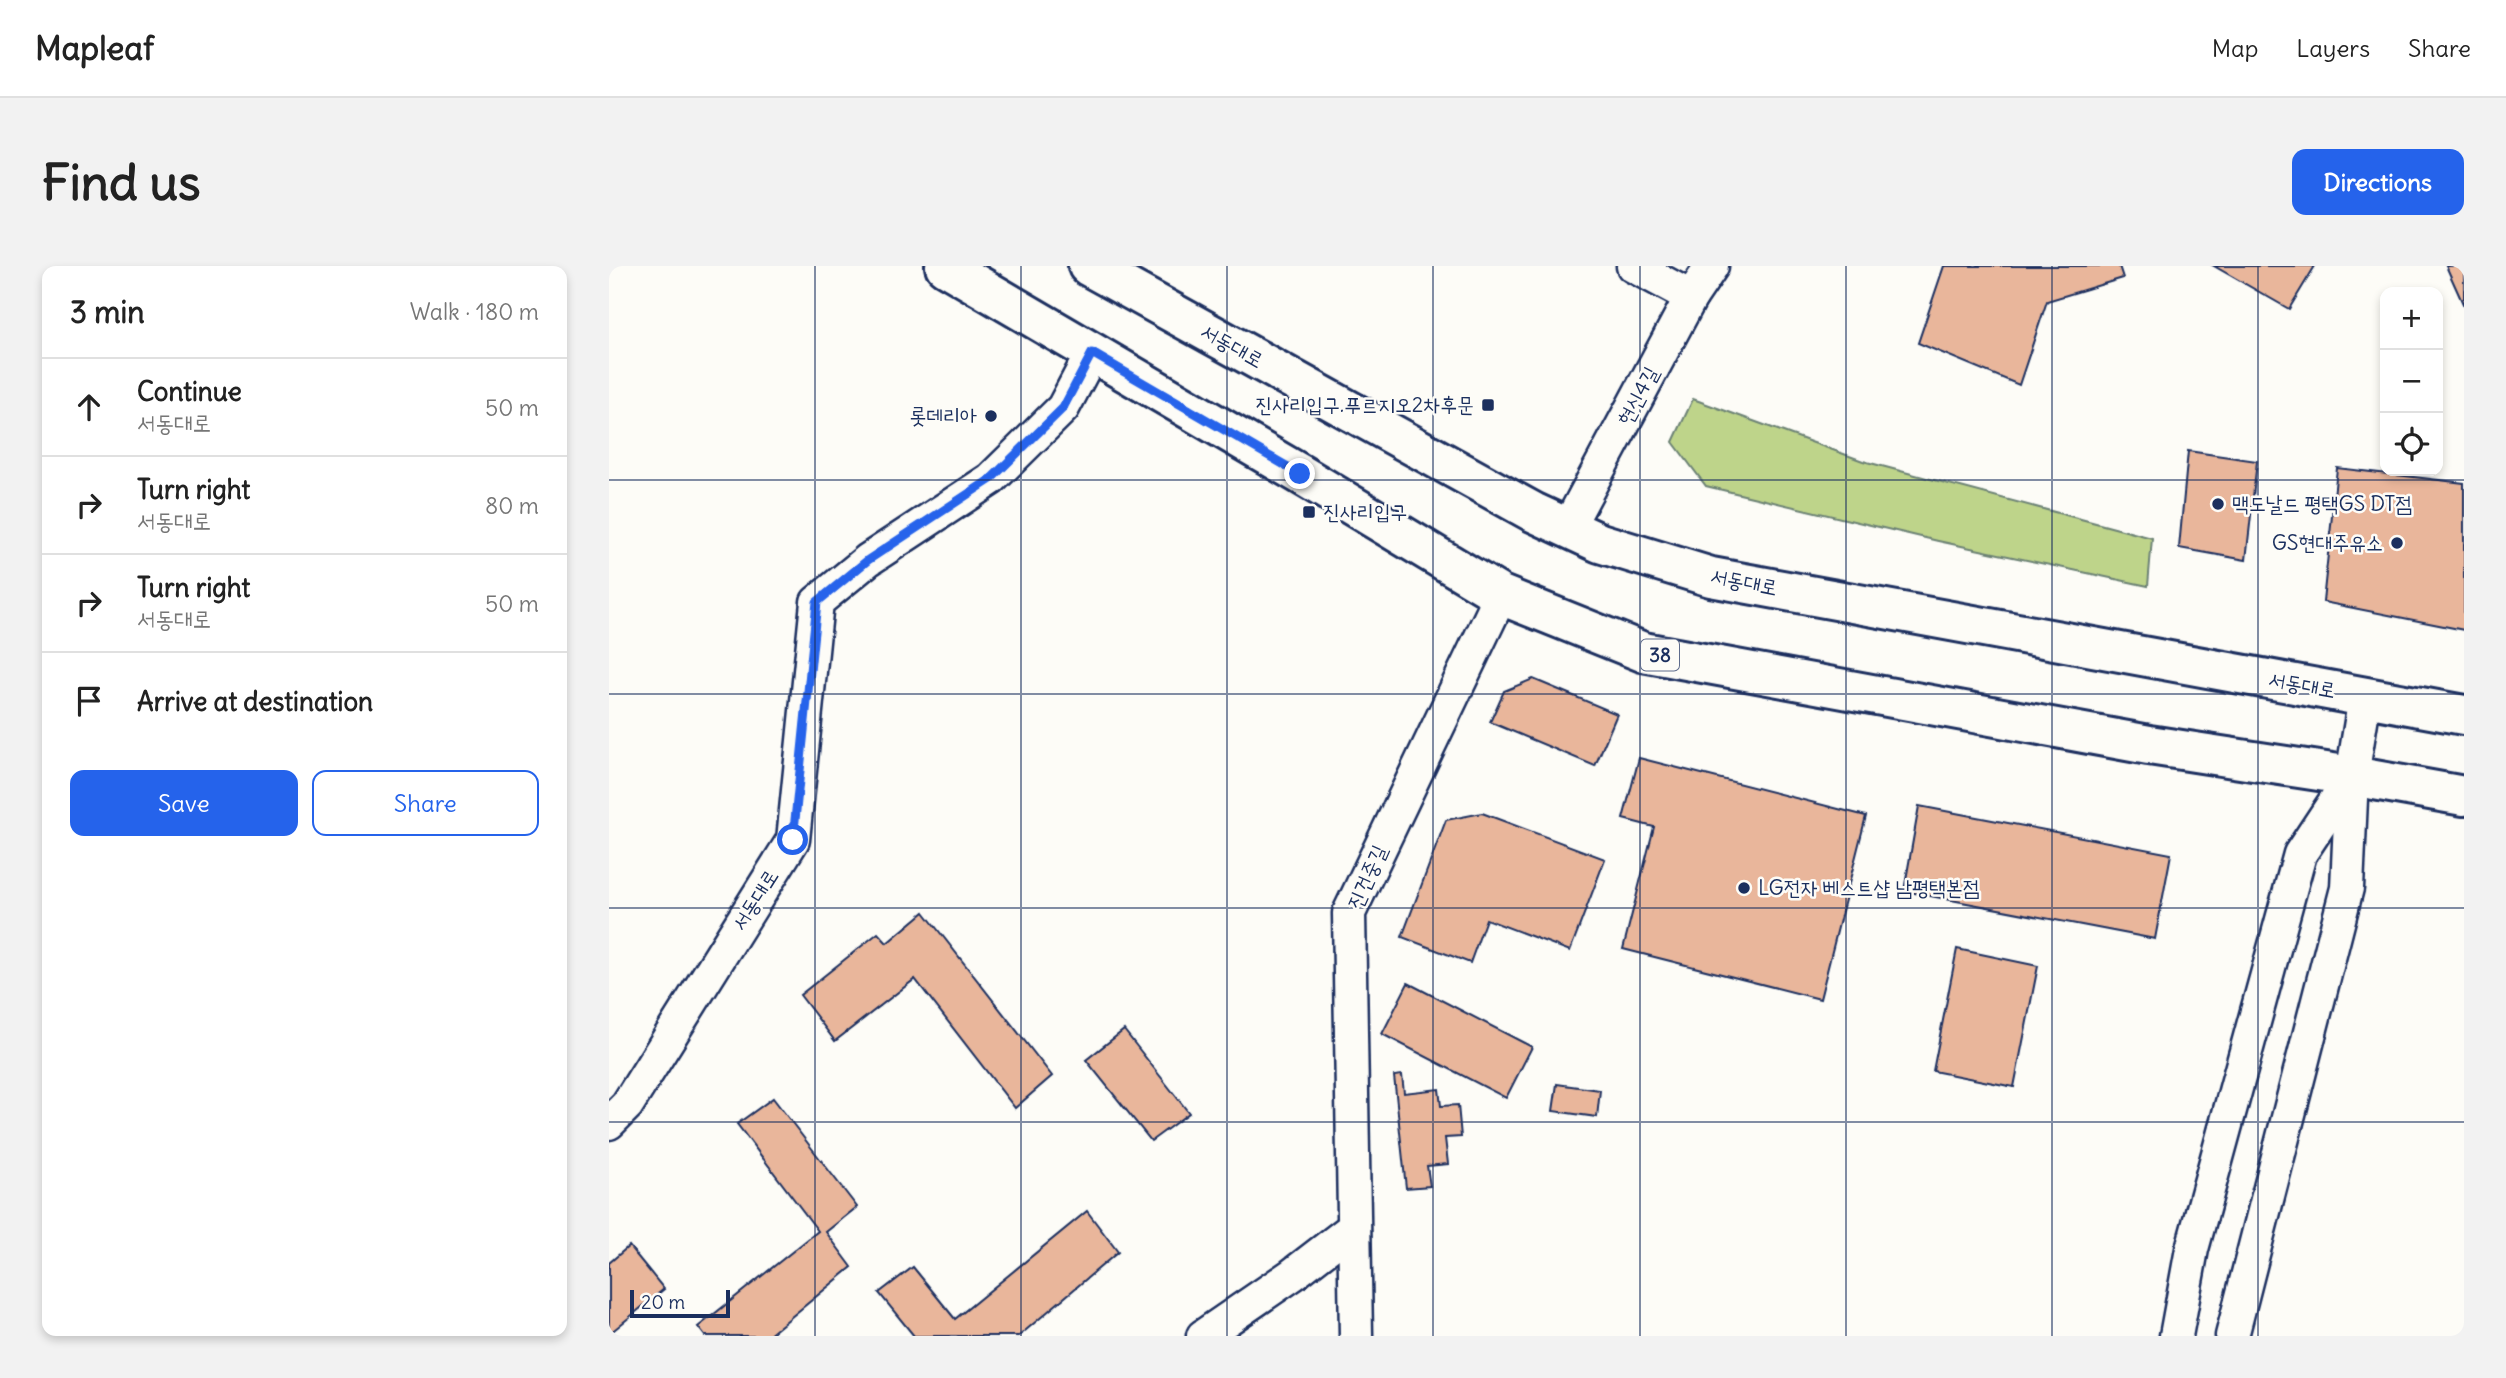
<!DOCTYPE html>
<html lang="en">
<head>
<meta charset="utf-8">
<style>
  :root { --surface:#fff; --page:#f2f2f2; --text:#222; --muted:#767676; --line:#e0e0e0; --accent:#2563eb }
  body { margin:0; font-family:Delius,"Poor Story",sans-serif; background:var(--page); color:var(--text) }
  .controls { position:absolute; right:21px; top:21px; display:grid; overflow:hidden; border-radius:14px; box-shadow:0 4px 10px #0003 }
  .controls button { width:63px; height:63px; display:grid; place-items:center; padding:0; border:0; border-bottom:2px solid var(--line); background:var(--surface); color:var(--text); font:35px sans-serif }
  .scale { position:absolute; left:21px; bottom:18px; width:100px; box-sizing:border-box; padding-left:7px; border:4px solid #1b2f5e; border-top:0; font-size:19px; line-height:24px; white-space:nowrap; color:#1b2f5e; -webkit-text-stroke:5px #fdfcf7; paint-order:stroke }
  .stop { position:absolute; width:21px; height:21px; margin:-16px; border:5px solid #2563eb; border-radius:50%; background:#fff }
  .stop.end { background:#2563eb; border-color:#fff; box-shadow:0 2px 7px #0008 }
  .list { margin:0; padding:0; list-style:none }
  h2 { display:flex; justify-content:space-between; align-items:center; height:91px; margin:0; padding:0 28px; font-size:30px }
  h2 small { font-size:23px; font-weight:400; color:var(--muted) }
  .list li { display:grid; grid-template-columns:46px 1fr auto; gap:21px; align-items:center; box-sizing:border-box; height:98px; padding:0 28px; border-top:2px solid var(--line) }
  .list b { display:block; font-size:26px; white-space:nowrap }
  .list p { margin:0; font-size:23px; white-space:nowrap; color:var(--muted) }
  .list em { font-size:23px; font-style:normal; color:var(--muted) }
  .actions { display:flex; gap:14px; padding:21px 28px }
  .actions a { flex:1; padding:16px 0; border:2px solid var(--accent); border-radius:14px; text-align:center; font-size:24px; color:var(--accent) }
  .actions .main { background:var(--accent); color:#fff }
  .icon { flex:none; width:38px; height:38px; fill:none; stroke:currentColor; stroke-width:2; stroke-linecap:round; stroke-linejoin:round }
  .map { position:relative; flex:none; width:1855px; height:1070px; overflow:hidden; border-radius:14px }
  header { display:flex; align-items:center; gap:42px; box-sizing:border-box; height:98px; padding:0 35px; background:var(--surface); border-bottom:2px solid var(--line) }
  header strong { font-size:33px }
  nav { display:flex; gap:38px; margin-inline-start:auto; font-size:24px }
  .intro { display:flex; align-items:center; justify-content:space-between; box-sizing:border-box; height:168px; padding:0 42px }
  h1 { margin:0; font-size:49px }
  .button { padding:18px 32px; border-radius:14px; background:var(--accent); color:#fff; font-size:24px; font-weight:700 }
  main { display:flex; gap:42px; padding:0 42px }
  aside { flex:1; background:var(--surface); border-radius:14px; box-shadow:0 4px 10px #0003 }
  .map>svg:first-child { display:block }
  .green { fill:#bed48a; stroke:#6c8274; stroke-width:2 }
  .building { fill:#e9b69b; stroke:#1b2f5e; stroke-width:2 }
  .lines { fill:none; stroke-linecap:round; stroke-linejoin:round }
  .minor-casing { stroke:#1b2f5e; stroke-width:37 }
  .major-casing { stroke:#1b2f5e; stroke-width:44 }
  .minor { stroke:#fdfcf7; stroke-width:32 }
  .major { stroke:#fdfcf7; stroke-width:38 }
  .route { stroke:#2563eb; stroke-width:9 }
  .grid { fill:none; stroke:#1b2f5e; stroke-width:2; stroke-opacity:0.55 }
  .poi-dot { fill:#1b2f5e; stroke:#fdfcf7; stroke-width:2.5 }
  .labels { text-anchor:middle; stroke-width:5; stroke-linejoin:round; paint-order:stroke }
  .shield { fill:#fdfcf7; stroke:#5f6c8c; stroke-width:2 }
  .shield-label { font-size:19px; font-weight:bold; fill:#1b2f5e }
  .street-label { font-size:21px; fill:#1b2f5e; stroke:#fdfcf7 }
  .poi-label { font-size:21px; fill:#1b2f5e; stroke:#fdfcf7; text-anchor:end }
</style>
</head>
<body>
<header>
<strong>Mapleaf</strong>
<nav><a>Map</a><a>Layers</a><a>Share</a></nav>
</header>
<div class="intro"><h1>Find us</h1><a class="button">Directions</a></div>
<main>
<aside>
<h2>3 min<small>Walk · 180 m</small></h2>
<ul class="list">
<li><svg class="icon" aria-label="ahead" viewBox="0 0 24 24"><path d="M12 20V5M6 11l6-6 6 6"/></svg><div><b>Continue</b><p>서동대로</p></div><em>50 m</em></li>
<li><svg class="icon" aria-label="right" viewBox="0 0 24 24"><path d="M7 20v-9h11M14 6l5 5-5 5"/></svg><div><b>Turn right</b><p>서동대로</p></div><em>80 m</em></li>
<li><svg class="icon" aria-label="right" viewBox="0 0 24 24"><path d="M7 20v-9h11M14 6l5 5-5 5"/></svg><div><b>Turn right</b><p>서동대로</p></div><em>50 m</em></li>
<li><svg class="icon" aria-label="arrive" viewBox="0 0 24 24"><path d="M6 21V4h12l-3 4 3 4H6"/></svg><div><b>Arrive at destination</b></div></li>
</ul>
<div class="actions"><a class="main">Save</a><a>Share</a></div>
</aside>
<div class="map">
<svg width="1855" height="1070" viewBox="0 0 1855 1070">
  <rect width="100%" height="100%" fill="#fdfcf7"/>
  <filter id="ink" filterUnits="userSpaceOnUse"><feTurbulence type="fractalNoise" baseFrequency=".0143" numOctaves="2"/><feDisplacementMap in="SourceGraphic" scale="14" xChannelSelector="R" yChannelSelector="G"/><feConvolveMatrix kernelMatrix="1 2 1 2 8 2 1 2 1" color-interpolation-filters="sRGB"/></filter>
  <g filter="url(#ink)">
    <!-- green -->
    <path class="green" d="M 1084,133 L 1254,195 L 1543,272 L 1539,320 L 1329,275 L 1097,220 L 1064,176 Z"/>
    <!-- building -->
    <g class="building">
      <path d="M 1335,0 L 1510,0 L 1514,12 L 1438,35 L 1410,119 L 1309,77 Z"/>
      <path d="M 1605,0 L 1706,0 L 1680,43 Z"/>
      <path d="M 1837,0 L 1855,0 L 1855,40 Z"/>
      <path d="M 1579,185 L 1648,195 L 1637,294 L 1570,282 Z"/>
      <path d="M 1728,202 L 1855,217 L 1855,364 L 1714,336 Z"/>
      <path d="M 924,413 L 1008,448 L 986,500 L 881,456 L 895,425 Z"/>
      <path d="M 1030,492 L 1257,550 L 1211,733 L 1014,683 L 1045,561 L 1014,553 Z"/>
      <path d="M 1310,540 L 1562,588 L 1546,673 L 1295,625 Z"/>
      <path d="M 873,547 L 996,593 L 961,685 L 877,653 L 861,697 L 793,671 L 837,554 Z"/>
      <path d="M 315,646 L 443,810 L 406,842 L 306,713 L 226,775 L 191,729 L 269,667 L 278,677 Z"/>
      <path d="M 1348,683 L 1429,700 L 1405,821 L 1324,805 Z"/>
      <path d="M 799,717 L 923,781 L 897,832 L 773,768 Z"/>
      <path d="M 515,764 L 580,847 L 542,875 L 477,794 Z"/>
      <path d="M 793,809 L 795,827 L 830,823 L 832,840 L 849,839 L 852,871 L 836,872 L 839,898 L 818,900 L 821,920 L 797,922 L 785,810 Z"/>
      <path d="M 948,818 L 991,824 L 988,851 L 944,845 Z"/>
      <path d="M 164,832 L 248,941 L 217,966 L 243,1001 L 159,1070 L 96,1070 L 89,1061 L 209,965 L 128,858 Z"/>
      <path d="M 478,945 L 509,986 L 410,1070 L 305,1070 L 270,1027 L 304,1001 L 346,1053 Z"/>
      <path d="M 20,980 L 55,1023 L 0,1068 L 0,997 Z"/>
    </g>
    <g class="lines">
      <!-- minor casing -->
      <g class="minor-casing">
        <g id="minor">
          <path d="M 1024,0 L 1082,31"/>
          <path d="M 959,261 L 1082,31 L 1103,0"/>
          <path d="M 0,857 L 18,839 L 184,574 L 208,336 L 259,294 L 382,213 L 454,142 L 483,87"/>
          <path d="M 594,1070 L 683,1009 L 744,962"/>
          <path d="M 747,1070 L 740,647 L 892,329"/>
          <path d="M 1567,1070 L 1583,983 L 1691,588 L 1742,511"/>
          <path d="M 1623,1070 L 1738,622 L 1743,510 L 1756,431"/>
        </g>
      </g>
      <!-- major casing -->
      <g class="major-casing">
        <g id="major">
          <path d="M 336,0 L 691,208 L 892,329 L 1034,386 L 1540,479 L 1743,510 L 1855,530"/>
          <path d="M 479,0 L 924,246 L 991,277 L 1102,311 L 1855,449"/>
        </g>
      </g>
      <!-- minor -->
      <use href="#minor" class="minor"/>
      <!-- major -->
      <use href="#major" class="major"/>
    </g>
  </g>
  <g class="lines" filter="url(#ink)">
    <!-- route -->
    <path class="route" d="M 184,574 L 208,336 L 259,294 L 382,213 L 454,142 L 483,87 L 691,208"/>
  </g>
  <!-- grid -->
  <path class="grid" d="M 206,0 L 206,1070M 412,0 L 412,1070M 618,0 L 618,1070M 824,0 L 824,1070M 1031,0 L 1031,1070M 1237,0 L 1237,1070M 1443,0 L 1443,1070M 1649,0 L 1649,1070M 0,214 L 1855,214M 0,428 L 1855,428M 0,642 L 1855,642M 0,856 L 1855,856"/>
  <!-- markers -->
  <g class="poi-dot">
    <rect x="872" y="132" width="14" height="14" rx="3.5"/>
    <circle cx="382" cy="150" r="7"/>
    <circle cx="1609" cy="238" r="7"/>
    <rect x="693" y="239" width="14" height="14" rx="3.5"/>
    <circle cx="1788" cy="277" r="7"/>
    <circle cx="1135" cy="622" r="7"/>
  </g>
  <g class="labels">
    <!-- shield labels -->
    <rect class="shield" x="1032" y="373.5" width="38" height="31" rx="5"/>
    <g class="shield-label">
      <text x="1051" y="396">38</text>
    </g>
    <!-- street labels -->
    <g class="street-label">
      <text transform="translate(623 80) rotate(29)" y="7">서동대로</text>
      <text transform="translate(1029 130) rotate(-62)" y="7">현신4길</text>
      <text transform="translate(1135 316) rotate(11)" y="7">서동대로</text>
      <text transform="translate(1693 419) rotate(10)" y="7">서동대로</text>
      <text transform="translate(758 611) rotate(-66)" y="7">진건중길</text>
      <text transform="translate(146 634) rotate(-58)" y="7">서동대로</text>
    </g>
    <!-- poi labels -->
    <g class="poi-label">
      <text x="865" y="146">진사리입구.푸르지오2차후문</text>
      <text x="368" y="157">롯데리아</text>
      <text x="1623" y="245" text-anchor="start">맥도날드 평택GS DT점</text>
      <text x="714" y="253" text-anchor="start">진사리입구</text>
      <text x="1774" y="284">GS현대주유소</text>
      <text x="1149" y="629" text-anchor="start">LG전자 베스트샵 남평택본점</text>
    </g>
  </g>
</svg>
<div class="controls">
<button>+</button>
<button>−</button>
<button><svg class="icon" aria-label="locate" viewBox="0 0 24 24"><circle cx="12" cy="12" r="6"/><path d="M12 2v4M12 18v4M2 12h4M18 12h4"/></svg></button>
</div>
<div class="scale">20 m</div>
<div class="stop" style="left:184px;top:574px"></div>
<div class="stop end" style="left:691px;top:208px"></div>
</div>
</main>
</body>
</html>
